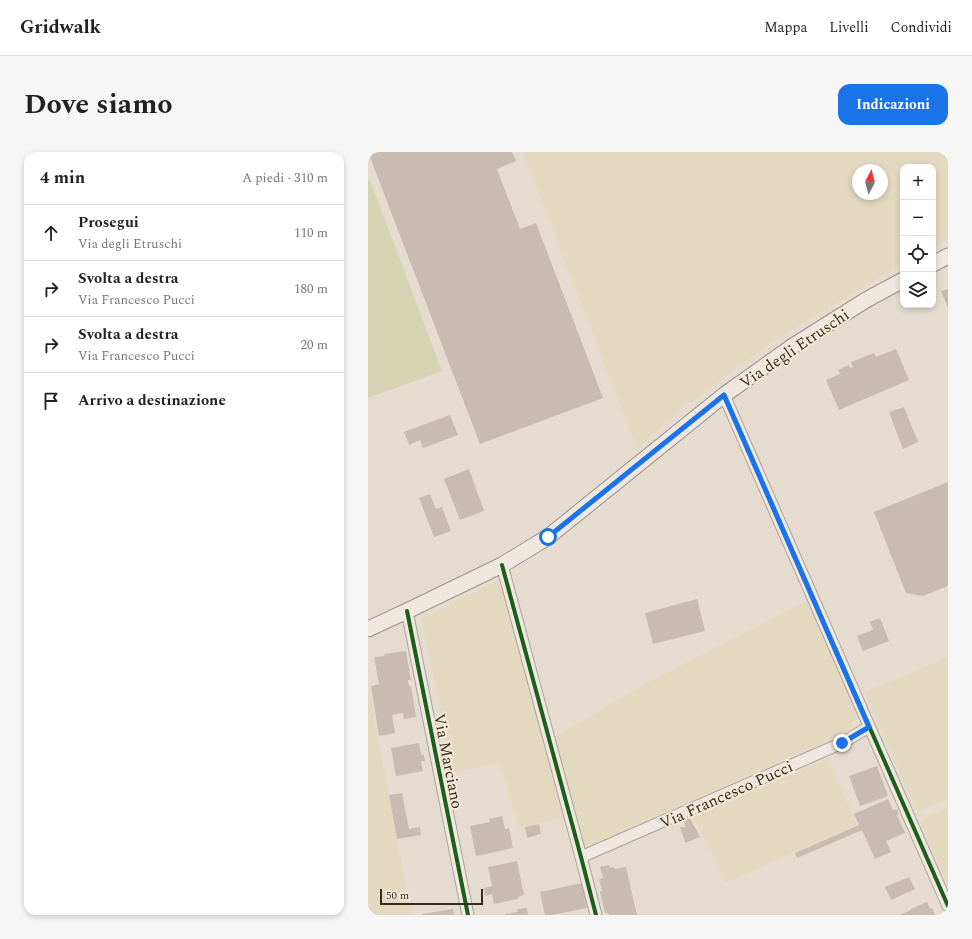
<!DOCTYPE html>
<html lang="it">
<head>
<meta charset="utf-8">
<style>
  :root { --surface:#fff; --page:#f6f6f6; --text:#222; --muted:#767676; --line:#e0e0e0; --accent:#1a73e8 }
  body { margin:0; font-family:Spectral,serif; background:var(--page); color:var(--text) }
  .controls { position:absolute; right:12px; top:12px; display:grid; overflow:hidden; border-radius:8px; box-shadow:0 2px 6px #0003 }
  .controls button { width:36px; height:36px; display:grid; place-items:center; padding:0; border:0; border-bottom:1px solid var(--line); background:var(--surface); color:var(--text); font:20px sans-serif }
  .compass { position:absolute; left:484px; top:12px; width:36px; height:36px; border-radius:50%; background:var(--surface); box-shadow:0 2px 6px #0003; rotate:7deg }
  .scale { position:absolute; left:12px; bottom:10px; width:103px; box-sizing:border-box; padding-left:4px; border:2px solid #392a20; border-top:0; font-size:11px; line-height:14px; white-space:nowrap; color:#392a20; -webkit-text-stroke:3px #f4e9d7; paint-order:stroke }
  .stop { position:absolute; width:12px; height:12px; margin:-9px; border:3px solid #1a73e8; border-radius:50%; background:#fff }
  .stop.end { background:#1a73e8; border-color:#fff; box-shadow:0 1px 4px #0008 }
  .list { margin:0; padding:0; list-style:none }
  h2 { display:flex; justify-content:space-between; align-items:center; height:52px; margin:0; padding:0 16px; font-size:17px }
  h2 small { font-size:13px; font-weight:400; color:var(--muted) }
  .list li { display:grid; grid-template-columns:26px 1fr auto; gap:12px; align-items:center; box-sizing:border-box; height:56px; padding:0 16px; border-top:1px solid var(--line) }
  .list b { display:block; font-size:15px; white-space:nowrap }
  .list p { margin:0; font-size:13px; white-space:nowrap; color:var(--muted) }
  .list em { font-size:13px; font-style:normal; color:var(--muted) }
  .icon { flex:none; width:22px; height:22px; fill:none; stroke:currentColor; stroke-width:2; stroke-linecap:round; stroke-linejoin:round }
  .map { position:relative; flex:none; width:580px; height:763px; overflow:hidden; border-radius:12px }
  header { display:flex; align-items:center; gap:24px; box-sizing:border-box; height:56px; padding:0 20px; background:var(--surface); border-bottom:1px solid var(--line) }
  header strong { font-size:19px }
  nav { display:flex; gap:22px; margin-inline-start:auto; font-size:14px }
  .intro { display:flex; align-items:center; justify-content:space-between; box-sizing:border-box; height:96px; padding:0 24px }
  h1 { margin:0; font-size:28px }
  .button { padding:10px 18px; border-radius:12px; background:var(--accent); color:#fff; font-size:14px; font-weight:700 }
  main { display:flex; gap:24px; padding:0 24px }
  aside { flex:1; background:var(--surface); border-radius:12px; box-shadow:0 2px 6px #0003 }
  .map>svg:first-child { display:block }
  .farmland { fill:#e3d9c1; fill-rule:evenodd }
  .green { fill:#d6d3b3 }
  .building { fill:#c8bbb0 }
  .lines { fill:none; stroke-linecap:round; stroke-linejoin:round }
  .minor-casing { stroke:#aaa298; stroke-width:13 }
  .secondary-casing { stroke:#9a9188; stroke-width:17 }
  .minor { stroke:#eee8e1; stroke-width:11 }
  .secondary { stroke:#eee8e1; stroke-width:15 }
  .cycleway-casing { stroke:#f4e9d7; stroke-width:6 }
  .cycleway { stroke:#1b5e20; stroke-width:4 }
  .route { stroke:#1a73e8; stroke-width:5 }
  .labels { text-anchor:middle; stroke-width:4; stroke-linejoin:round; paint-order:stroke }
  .street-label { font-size:16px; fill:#392a20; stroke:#f4e9d7 }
</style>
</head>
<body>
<header>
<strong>Gridwalk</strong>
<nav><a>Mappa</a><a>Livelli</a><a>Condividi</a></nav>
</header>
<div class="intro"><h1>Dove siamo</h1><a class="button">Indicazioni</a></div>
<main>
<aside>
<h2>4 min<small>A piedi · 310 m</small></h2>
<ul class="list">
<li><svg class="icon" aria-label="ahead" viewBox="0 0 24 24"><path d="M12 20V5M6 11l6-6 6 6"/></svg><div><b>Prosegui</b><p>Via degli Etruschi</p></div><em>110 m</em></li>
<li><svg class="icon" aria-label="right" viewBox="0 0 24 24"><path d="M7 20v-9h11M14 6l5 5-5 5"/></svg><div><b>Svolta a destra</b><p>Via Francesco Pucci</p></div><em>180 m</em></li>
<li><svg class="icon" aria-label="right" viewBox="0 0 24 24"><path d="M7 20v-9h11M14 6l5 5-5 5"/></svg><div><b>Svolta a destra</b><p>Via Francesco Pucci</p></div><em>20 m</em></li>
<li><svg class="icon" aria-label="arrive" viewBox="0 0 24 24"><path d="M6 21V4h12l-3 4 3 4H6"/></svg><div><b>Arrivo a destinazione</b></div></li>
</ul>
</aside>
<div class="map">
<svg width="580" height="763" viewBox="0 0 580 763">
  <rect width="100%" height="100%" fill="#e5dccf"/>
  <!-- farmland -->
  <g class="farmland">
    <path d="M 155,0 L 580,0 L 580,86 L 565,95 L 565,15 L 535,15 L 535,112 L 402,191 L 326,249 L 313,252 L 314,258 L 269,297 ZM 490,18 L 514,18 L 514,42 L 490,42 Z"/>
    <path d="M 133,427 L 142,452 L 139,457 L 141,466 L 146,470 L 195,666 L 151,675 L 132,611 L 86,621 L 53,467 Z"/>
    <path d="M 440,448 L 488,555 L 489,562 L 488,567 L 484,575 L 479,580 L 216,696 L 188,590 L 188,584 L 277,532 Z"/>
    <path d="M 580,505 L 580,647 L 549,660 L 497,540 Z"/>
    <path d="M 0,533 L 21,643 L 43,763 L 0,763 Z"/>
    <path d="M 460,607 L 489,672 L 357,731 L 326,665 Z"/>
    <path d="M 580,656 L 580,732 L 553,671 L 560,664 Z"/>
  </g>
  <!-- green -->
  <path class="green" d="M 2,28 L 74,219 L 0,246 L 0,29 Z"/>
  <!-- building -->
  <g class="building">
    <path d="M 0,0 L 144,0 L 148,9 L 129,17 L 152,77 L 168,71 L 235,246 L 112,292 Z"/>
    <path d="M 580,137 L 580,156 L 573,139 Z"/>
    <path d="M 528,197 L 541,228 L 471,258 L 458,228 L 472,222 L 470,218 L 481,213 L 482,216 L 485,215 L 483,210 L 506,201 L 508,205 Z"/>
    <path d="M 536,255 L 550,290 L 535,297 L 521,260 Z"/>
    <path d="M 82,263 L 90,283 L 55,296 L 52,288 L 41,293 L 36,280 Z"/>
    <path d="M 101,317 L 116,359 L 92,368 L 76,327 Z"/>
    <path d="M 580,330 L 580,434 L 555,444 L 538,441 L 506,360 Z"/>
    <path d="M 62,342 L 68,357 L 74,355 L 83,379 L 66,385 L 51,346 Z"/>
    <path d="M 329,447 L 337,479 L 285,492 L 277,461 Z"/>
    <path d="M 512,466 L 521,489 L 495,499 L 489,484 L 505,478 L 502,470 Z"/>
    <path d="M 38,499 L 43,528 L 40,528 L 41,534 L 43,534 L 48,565 L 36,567 L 35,561 L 24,563 L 27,581 L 11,584 L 3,534 L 11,532 L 6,505 L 17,504 L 16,502 Z"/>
    <path d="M 51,591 L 53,603 L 56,603 L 57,609 L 53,609 L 55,619 L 28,624 L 23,596 Z"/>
    <path d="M 509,614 L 520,644 L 492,654 L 481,624 Z"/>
    <path d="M 34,641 L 41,677 L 52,675 L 53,683 L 29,687 L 21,643 Z"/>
    <path d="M 520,647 L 525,658 L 529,657 L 531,662 L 529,663 L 537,681 L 518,689 L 523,700 L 507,707 L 494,678 L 429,706 L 427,701 L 491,673 L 486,662 Z"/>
    <path d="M 134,664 L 137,677 L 141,676 L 145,696 L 108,704 L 102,674 L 122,670 L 121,667 Z"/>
    <path d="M 322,666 L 332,685 L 317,691 L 312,675 L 318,675 L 315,669 Z"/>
    <path d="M 171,672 L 173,682 L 159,686 L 157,675 Z"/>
    <path d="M 149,709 L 156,743 L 150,745 L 150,747 L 126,752 L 124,742 L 117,744 L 116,736 L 124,734 L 120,715 Z"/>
    <path d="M 241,713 L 242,716 L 246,715 L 247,717 L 258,715 L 269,763 L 241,763 L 240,761 L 237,761 L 232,740 L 234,739 L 231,727 L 235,726 L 232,715 Z"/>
    <path d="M 541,725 L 547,737 L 523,748 L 517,735 Z"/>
    <path d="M 214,731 L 219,756 L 184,763 L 177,763 L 172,740 Z"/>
    <path d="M 559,750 L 562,757 L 564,756 L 567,763 L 532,763 L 543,758 L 543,757 Z"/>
    <path d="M 159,756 L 160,763 L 137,763 L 137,762 L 150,760 L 149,757 Z"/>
    <path d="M 85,757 L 86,763 L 55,763 L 54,762 Z"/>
  </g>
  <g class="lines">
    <!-- minor casing -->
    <g class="minor-casing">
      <g id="minor">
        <path d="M 356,243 L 580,754"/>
        <path d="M 134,413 L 213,705 L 228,763"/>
        <path d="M 39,459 L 100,763"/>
        <path d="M 213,705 L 474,591 L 501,575"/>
      </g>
    </g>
    <!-- secondary casing -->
    <g class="secondary-casing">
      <g id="secondary">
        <path d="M 565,112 L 580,104"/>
        <path d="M 0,477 L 39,459 L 134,413 L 180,385 L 356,243 L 425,194 L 498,148 L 535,128"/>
      </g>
    </g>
    <!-- minor -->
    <use href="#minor" class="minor"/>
    <!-- secondary -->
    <use href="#secondary" class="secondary"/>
    <!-- cycleway casing -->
    <g class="cycleway-casing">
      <g id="cycleway">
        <path d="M 356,243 L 580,754"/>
        <path d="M 134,413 L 213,705 L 228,763"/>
        <path d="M 39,459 L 100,763"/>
      </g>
    </g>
    <!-- cycleway -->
    <use href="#cycleway" class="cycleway"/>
  </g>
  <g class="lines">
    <!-- route -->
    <path class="route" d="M 180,385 L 356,243 L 501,575 L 474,591"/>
  </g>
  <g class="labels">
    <!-- street labels -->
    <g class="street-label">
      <text transform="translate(426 196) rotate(-34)" y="6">Via degli Etruschi</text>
      <text transform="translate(81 609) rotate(79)" y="6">Via Marciano</text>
      <text transform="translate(358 642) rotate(-24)" y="6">Via Francesco Pucci</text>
    </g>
  </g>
</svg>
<div class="controls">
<button>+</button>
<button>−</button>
<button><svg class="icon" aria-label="locate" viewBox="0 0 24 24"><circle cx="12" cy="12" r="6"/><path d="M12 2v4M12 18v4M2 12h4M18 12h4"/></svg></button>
<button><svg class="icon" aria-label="layers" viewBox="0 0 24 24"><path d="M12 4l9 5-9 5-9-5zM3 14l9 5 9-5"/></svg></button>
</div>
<svg class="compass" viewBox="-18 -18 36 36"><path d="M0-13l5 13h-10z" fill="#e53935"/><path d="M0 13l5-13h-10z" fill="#767676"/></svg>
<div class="scale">50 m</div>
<div class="stop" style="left:180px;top:385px"></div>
<div class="stop end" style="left:474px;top:591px"></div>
</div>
</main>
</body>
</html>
